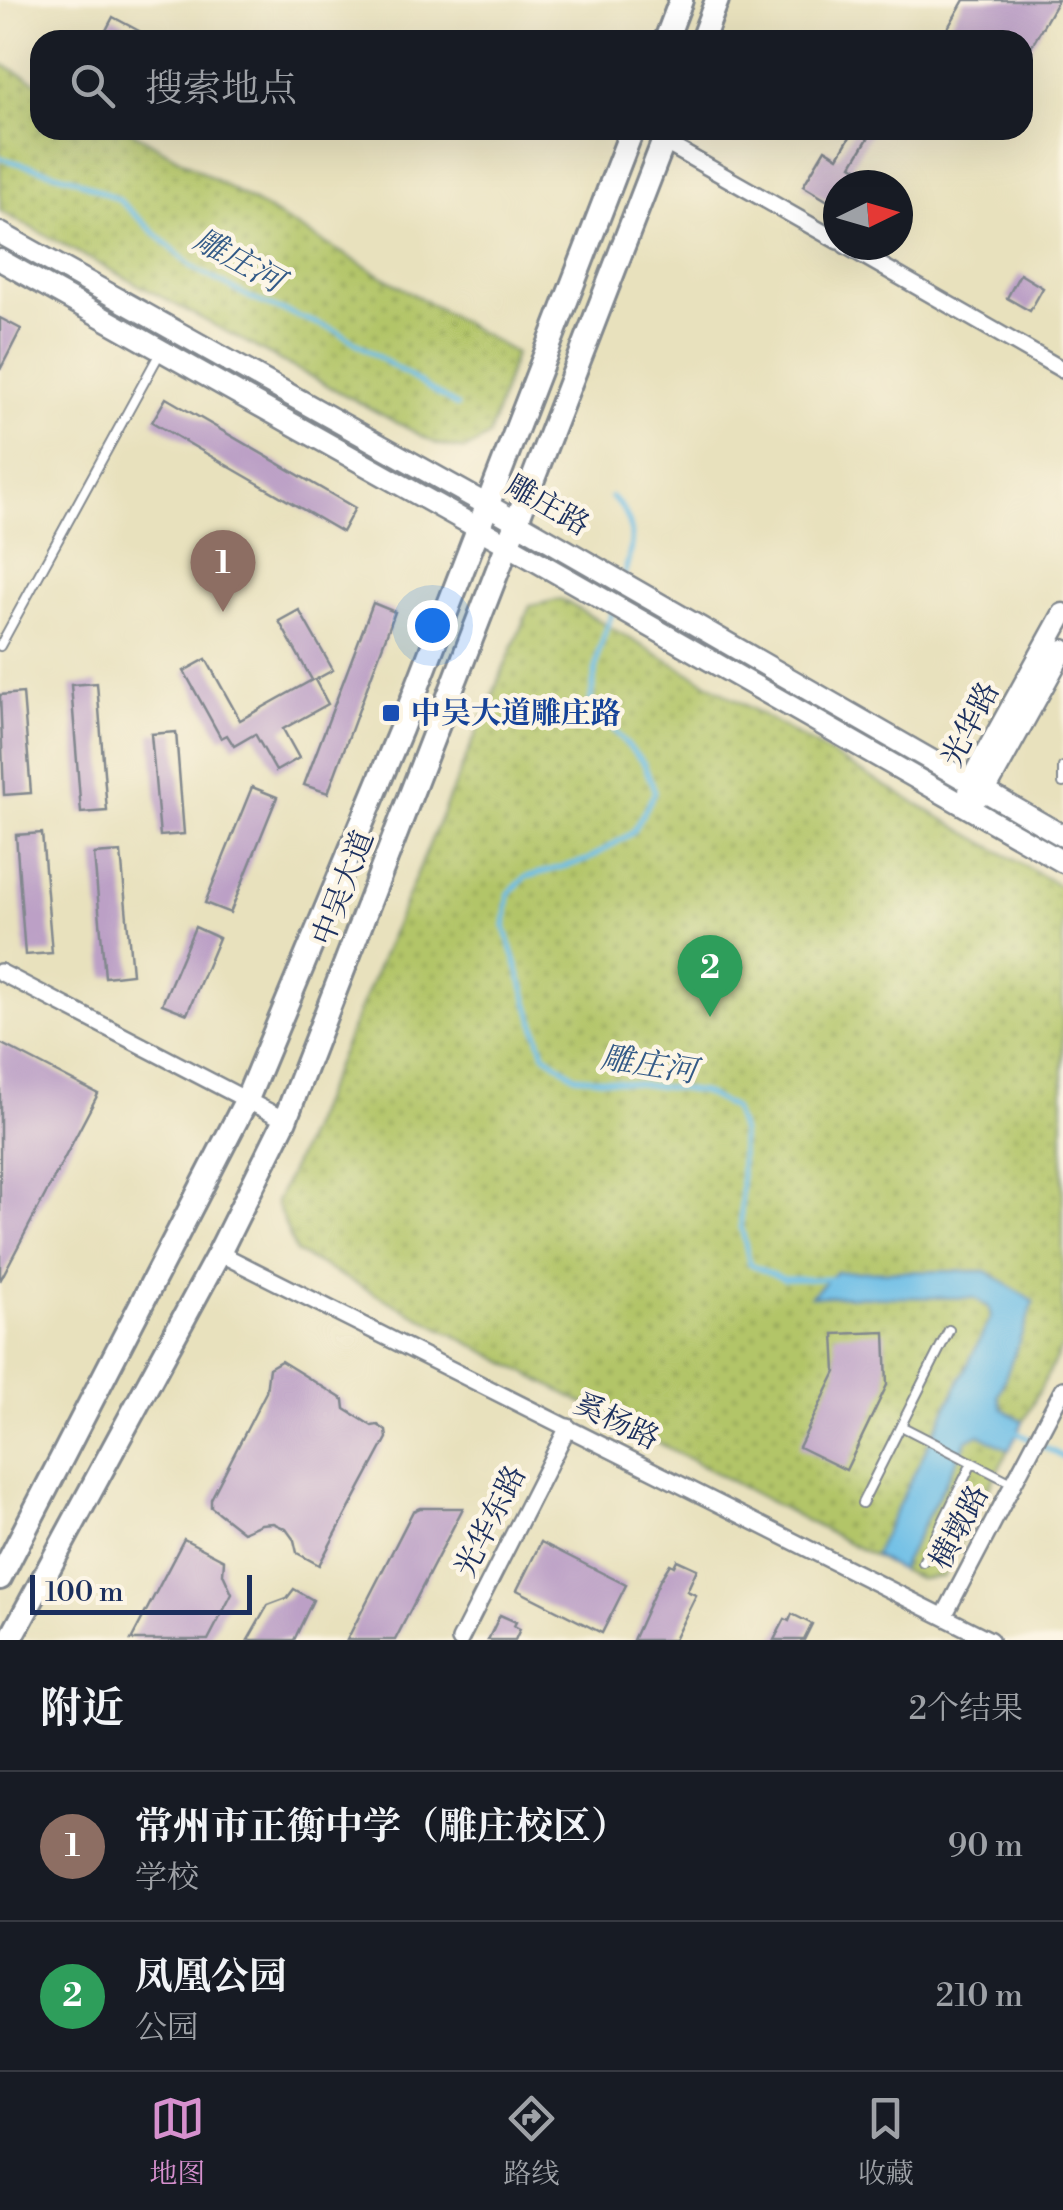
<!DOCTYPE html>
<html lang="zh">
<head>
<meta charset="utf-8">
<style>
  :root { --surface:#171b24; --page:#20242c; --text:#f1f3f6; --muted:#9ea1a6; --line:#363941; --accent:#d690ce }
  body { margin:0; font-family:"Libre Bodoni","Noto Serif SC",serif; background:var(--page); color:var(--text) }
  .compass { position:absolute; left:823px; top:170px; width:90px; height:90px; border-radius:50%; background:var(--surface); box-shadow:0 10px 40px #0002; rotate:85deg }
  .scale { position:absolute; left:30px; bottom:25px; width:222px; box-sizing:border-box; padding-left:10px; border:5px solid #1b2f5e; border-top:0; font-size:28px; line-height:35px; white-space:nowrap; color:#1b2f5e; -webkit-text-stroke:8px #fcf5e5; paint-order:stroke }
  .you { position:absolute; left:432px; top:625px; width:35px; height:35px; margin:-25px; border:8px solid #fff; border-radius:50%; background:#1a73e8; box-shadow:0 0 0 15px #1a73e833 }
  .badge { display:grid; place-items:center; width:65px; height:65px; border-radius:50%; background:var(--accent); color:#fff; font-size:32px; font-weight:700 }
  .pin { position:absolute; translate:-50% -82px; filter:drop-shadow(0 2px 5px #0008) }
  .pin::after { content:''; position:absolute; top:52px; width:35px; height:30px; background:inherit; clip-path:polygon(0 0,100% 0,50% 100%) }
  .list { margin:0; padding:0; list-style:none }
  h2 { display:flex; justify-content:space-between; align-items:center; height:130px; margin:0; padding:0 40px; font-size:42px }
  h2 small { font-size:32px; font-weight:400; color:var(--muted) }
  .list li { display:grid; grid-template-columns:65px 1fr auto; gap:30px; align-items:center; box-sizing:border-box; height:150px; padding:0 40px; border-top:2px solid var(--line) }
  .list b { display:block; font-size:38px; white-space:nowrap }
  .list p { margin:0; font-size:32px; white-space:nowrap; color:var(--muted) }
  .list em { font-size:32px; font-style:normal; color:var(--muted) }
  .icon { flex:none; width:55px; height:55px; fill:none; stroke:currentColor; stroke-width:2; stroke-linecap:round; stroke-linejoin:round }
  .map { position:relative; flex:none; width:1063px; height:1640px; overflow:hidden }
  .search { position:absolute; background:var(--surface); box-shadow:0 10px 40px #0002; left:30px; right:30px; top:30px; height:110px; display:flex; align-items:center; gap:25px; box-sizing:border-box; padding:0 35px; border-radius:30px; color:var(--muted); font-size:38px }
  .sheet { height:430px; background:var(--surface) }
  nav { display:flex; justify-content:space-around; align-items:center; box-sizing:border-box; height:140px; border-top:2px solid var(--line); background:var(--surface); font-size:28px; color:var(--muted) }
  nav a { display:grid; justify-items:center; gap:5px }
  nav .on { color:var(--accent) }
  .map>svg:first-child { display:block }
  .park { fill:url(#park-dots); stroke:#667a63; stroke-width:2.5 }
  .water { fill:#6abde6; stroke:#4276a2; stroke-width:2.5 }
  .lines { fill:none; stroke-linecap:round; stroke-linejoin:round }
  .stream { stroke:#6abde6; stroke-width:5 }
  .building { fill:#bca0c6 }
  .lane-casing { stroke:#82888e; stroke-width:12 }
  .street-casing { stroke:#82888e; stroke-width:20 }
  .secondary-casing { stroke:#82888e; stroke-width:25 }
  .primary-casing { stroke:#82888e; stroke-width:28 }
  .lane { stroke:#fff; stroke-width:8 }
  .street { stroke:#fff; stroke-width:15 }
  .secondary { stroke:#fff; stroke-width:20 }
  .primary { stroke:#fff; stroke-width:22 }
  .transit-dot { fill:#1a4fb4; stroke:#fcf5e5; stroke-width:4 }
  .labels { text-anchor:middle; stroke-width:9; stroke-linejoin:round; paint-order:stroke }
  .street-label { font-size:30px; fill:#1b2f5e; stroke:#fcf5e5 }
  .transit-label { font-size:30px; font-weight:bold; fill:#164399; stroke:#fcf5e5; text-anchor:start }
  .water-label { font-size:32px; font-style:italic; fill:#335a87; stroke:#fcf5e5 }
</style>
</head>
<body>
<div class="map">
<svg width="1063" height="1640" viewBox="0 0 1063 1640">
  <defs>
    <pattern id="park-dots" width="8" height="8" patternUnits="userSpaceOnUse" patternTransform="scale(2.5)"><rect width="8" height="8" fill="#b2c568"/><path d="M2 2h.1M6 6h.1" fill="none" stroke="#90a059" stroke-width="1.8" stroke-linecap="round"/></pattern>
  </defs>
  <rect width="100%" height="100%" fill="#fcf5e5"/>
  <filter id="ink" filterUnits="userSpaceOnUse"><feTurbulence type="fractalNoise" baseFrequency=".01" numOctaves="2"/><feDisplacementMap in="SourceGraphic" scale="20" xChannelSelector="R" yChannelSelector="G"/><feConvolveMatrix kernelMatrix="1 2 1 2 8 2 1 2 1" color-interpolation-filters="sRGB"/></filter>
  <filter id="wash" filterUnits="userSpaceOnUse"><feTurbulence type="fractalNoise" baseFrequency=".0048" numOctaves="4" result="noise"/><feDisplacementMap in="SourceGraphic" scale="40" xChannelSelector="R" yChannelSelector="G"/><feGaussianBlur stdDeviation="2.25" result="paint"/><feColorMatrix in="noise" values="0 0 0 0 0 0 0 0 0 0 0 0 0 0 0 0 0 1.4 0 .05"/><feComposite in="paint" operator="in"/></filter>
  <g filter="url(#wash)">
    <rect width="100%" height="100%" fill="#e8e1bd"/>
    <!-- park -->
    <g class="park">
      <path d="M 0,63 L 40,84 L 40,130 L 129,130 L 515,353 L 489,436 L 465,450 L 437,444 L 0,211 Z"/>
      <path d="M 561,599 L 1063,888 L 1063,1345 L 943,1577 L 920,1579 L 900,1570 L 296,1252 L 276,1202 L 302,1146 L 530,606 Z"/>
    </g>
    <!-- water -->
    <path class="water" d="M 986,1271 L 1034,1302 L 998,1396 L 1002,1408 L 1023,1422 L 1009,1450 L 979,1434 L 967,1440 L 900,1570 L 874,1555 L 991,1317 L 989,1307 L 974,1298 L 811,1296 L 836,1272 Z"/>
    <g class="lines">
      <!-- stream -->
      <g class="stream">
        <path d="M 0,158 L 73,178 L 119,200 L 193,268 L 255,300 L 337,331 L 457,406"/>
        <path d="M 611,497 C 639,520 633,547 623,578"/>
        <path d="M 612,613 L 599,650 L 590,703 L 644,764 L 655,792 L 632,833 L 587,860 L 526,877 L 509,893 L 505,927 L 544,1054 L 575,1076 L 702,1092 L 733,1108 L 741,1132 L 741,1226 L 750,1265 L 784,1279 L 833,1279"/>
        <path d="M 1012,1430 L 1063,1457"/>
      </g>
    </g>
    <g id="blocks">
      <!-- building -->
      <g class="building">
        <path d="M 964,0 L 1058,0 L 1023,61 L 1023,40 L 941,40 Z"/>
        <path d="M 113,17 L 156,40 L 101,40 Z"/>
        <path d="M 854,130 L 873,130 L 852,165 L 863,172 L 855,185 L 838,185 L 838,207 L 803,186 L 825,149 L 838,157 Z"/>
        <path d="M 1020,274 L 1043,288 L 1030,311 L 1007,298 Z"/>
        <path d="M 0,318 L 21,329 L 0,370 Z"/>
        <path d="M 166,398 L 355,508 L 342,532 L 152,422 Z"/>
        <path d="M 373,603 L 395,612 L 328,793 L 304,785 Z"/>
        <path d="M 299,610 L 333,670 L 315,680 L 328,704 L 283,729 L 299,758 L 276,771 L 255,734 L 234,746 L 227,735 L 221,738 L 184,671 L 206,659 L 240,720 L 312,680 L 279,621 Z"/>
        <path d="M 97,683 L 107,811 L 81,813 L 71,685 Z"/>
        <path d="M 23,693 L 31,793 L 4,795 L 0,695 Z"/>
        <path d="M 176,732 L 184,834 L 160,836 L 151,734 Z"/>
        <path d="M 252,787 L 277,797 L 230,913 L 205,903 Z"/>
        <path d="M 42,833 L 52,953 L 25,955 L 16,835 Z"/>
        <path d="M 121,852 L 132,974 L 105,977 L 94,854 Z"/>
        <path d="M 195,927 L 219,938 L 187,1014 L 162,1004 Z"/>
        <path d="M 0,1043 L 98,1094 L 0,1281 Z"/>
        <path d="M 885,1332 L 887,1385 L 846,1470 L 799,1447 L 836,1372 L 834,1334 Z"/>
        <path d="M 281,1361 L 344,1400 L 345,1409 L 372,1426 L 378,1425 L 386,1431 L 387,1438 L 319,1565 L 297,1553 L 294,1540 L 286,1529 L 273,1523 L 261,1524 L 243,1532 L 211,1507 L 211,1499 L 266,1392 L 269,1368 Z"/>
        <path d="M 420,1508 L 463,1508 L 395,1640 L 347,1640 L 413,1511 Z"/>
        <path d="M 184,1539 L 224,1560 L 223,1574 L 232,1594 L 208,1640 L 131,1640 Z"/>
        <path d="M 541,1542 L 626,1585 L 602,1633 L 517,1590 Z"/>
        <path d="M 677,1560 L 697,1569 L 687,1591 L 696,1595 L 674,1640 L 633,1640 L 660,1580 L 670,1564 L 674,1566 Z"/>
        <path d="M 294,1589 L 313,1600 L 294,1640 L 248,1640 L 268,1605 L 287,1598 Z"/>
        <path d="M 792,1614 L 812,1624 L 804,1640 L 774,1640 L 785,1619 L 789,1621 Z"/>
        <path d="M 500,1615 L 516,1622 L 514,1626 L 520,1629 L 515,1640 L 488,1640 Z"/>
      </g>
    </g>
  </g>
  <g filter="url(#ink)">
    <use href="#blocks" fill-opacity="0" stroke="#82888e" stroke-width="2.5"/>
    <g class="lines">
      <!-- lane casing -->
      <g class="lane-casing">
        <g id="lane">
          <path d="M 0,646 L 161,351"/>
          <path d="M 1063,767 L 1063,783"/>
          <path d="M 901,1426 L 1012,1483"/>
          <path d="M 862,1503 L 949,1330"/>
          <path d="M 923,1562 L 972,1463"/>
        </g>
      </g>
      <!-- street casing -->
      <g class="street-casing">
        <g id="street">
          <path d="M 664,142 L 838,241"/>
          <path d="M 845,245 L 1063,370"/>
          <path d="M 0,972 L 285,1120"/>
          <path d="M 219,1253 L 990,1640"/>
          <path d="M 945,1614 L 1063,1389"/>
          <path d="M 460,1640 L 568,1427"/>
        </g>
      </g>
      <!-- secondary casing -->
      <g class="secondary-casing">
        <g id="secondary">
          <path d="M 0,233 L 489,506 L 1063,836"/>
          <path d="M 0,260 L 508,545 L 1063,862"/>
          <path d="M 969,793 L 970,782 L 1063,614"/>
          <path d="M 975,799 L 985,791 L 1063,650"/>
        </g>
      </g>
      <!-- primary casing -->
      <g class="primary-casing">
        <g id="primary">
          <path d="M 666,40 L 681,0"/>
          <path d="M 702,40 L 717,0"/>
          <path d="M 0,1578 L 247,1099 L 401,729 L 632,130"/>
          <path d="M 10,1640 L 219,1253 L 285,1120 L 668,130"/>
        </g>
      </g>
      <!-- lane -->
      <use href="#lane" class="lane"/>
      <!-- street -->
      <use href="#street" class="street"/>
      <!-- secondary -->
      <use href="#secondary" class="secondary"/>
      <!-- primary -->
      <use href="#primary" class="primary"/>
    </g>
  </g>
  <!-- markers -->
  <rect class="transit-dot" x="381" y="703" width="20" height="20" rx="5"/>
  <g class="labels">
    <!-- street labels -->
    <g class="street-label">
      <text transform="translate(548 505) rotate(30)" y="10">雕庄路</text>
      <text transform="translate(970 724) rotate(-63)" y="10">光华路</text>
      <text transform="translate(343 888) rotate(-69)" y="10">中吴大道</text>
      <text transform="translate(617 1421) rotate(26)" y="10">奚杨路</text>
      <text transform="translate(490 1521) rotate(-63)" y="10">光华东路</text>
      <text transform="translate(959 1527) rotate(-62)" y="10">横墩路</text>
    </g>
    <!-- transit labels -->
    <g class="transit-label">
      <text x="411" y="723">中吴大道雕庄路</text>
    </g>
    <!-- water labels -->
    <g class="water-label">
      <text transform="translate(239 260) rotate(29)" y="11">雕庄河</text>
      <text transform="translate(649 1064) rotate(9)" y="11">雕庄河</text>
    </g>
  </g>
</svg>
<svg class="compass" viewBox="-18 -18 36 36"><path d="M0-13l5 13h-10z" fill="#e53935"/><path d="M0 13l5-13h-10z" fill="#9ea1a6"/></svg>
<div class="scale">100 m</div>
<div class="you"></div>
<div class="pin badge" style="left:223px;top:612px;background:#8d6e63">1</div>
<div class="pin badge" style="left:710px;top:1017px;background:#2e9e5b">2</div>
<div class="search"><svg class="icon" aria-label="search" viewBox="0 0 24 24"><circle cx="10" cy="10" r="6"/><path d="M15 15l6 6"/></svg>搜索地点</div>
</div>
<section class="sheet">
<h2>附近<small>2个结果</small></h2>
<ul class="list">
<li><span class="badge" style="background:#8d6e63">1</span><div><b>常州市正衡中学（雕庄校区）</b><p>学校</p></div><em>90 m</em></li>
<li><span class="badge" style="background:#2e9e5b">2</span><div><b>凤凰公园</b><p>公园</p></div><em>210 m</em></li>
</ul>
</section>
<nav>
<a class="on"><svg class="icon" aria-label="map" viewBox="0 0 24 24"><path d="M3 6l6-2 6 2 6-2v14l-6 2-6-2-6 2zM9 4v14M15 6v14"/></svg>地图</a>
<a><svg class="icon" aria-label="directions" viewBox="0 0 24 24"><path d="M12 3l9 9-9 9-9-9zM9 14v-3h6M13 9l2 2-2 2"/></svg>路线</a>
<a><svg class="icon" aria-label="saved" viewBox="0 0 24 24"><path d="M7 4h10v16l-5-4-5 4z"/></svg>收藏</a>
</nav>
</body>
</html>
